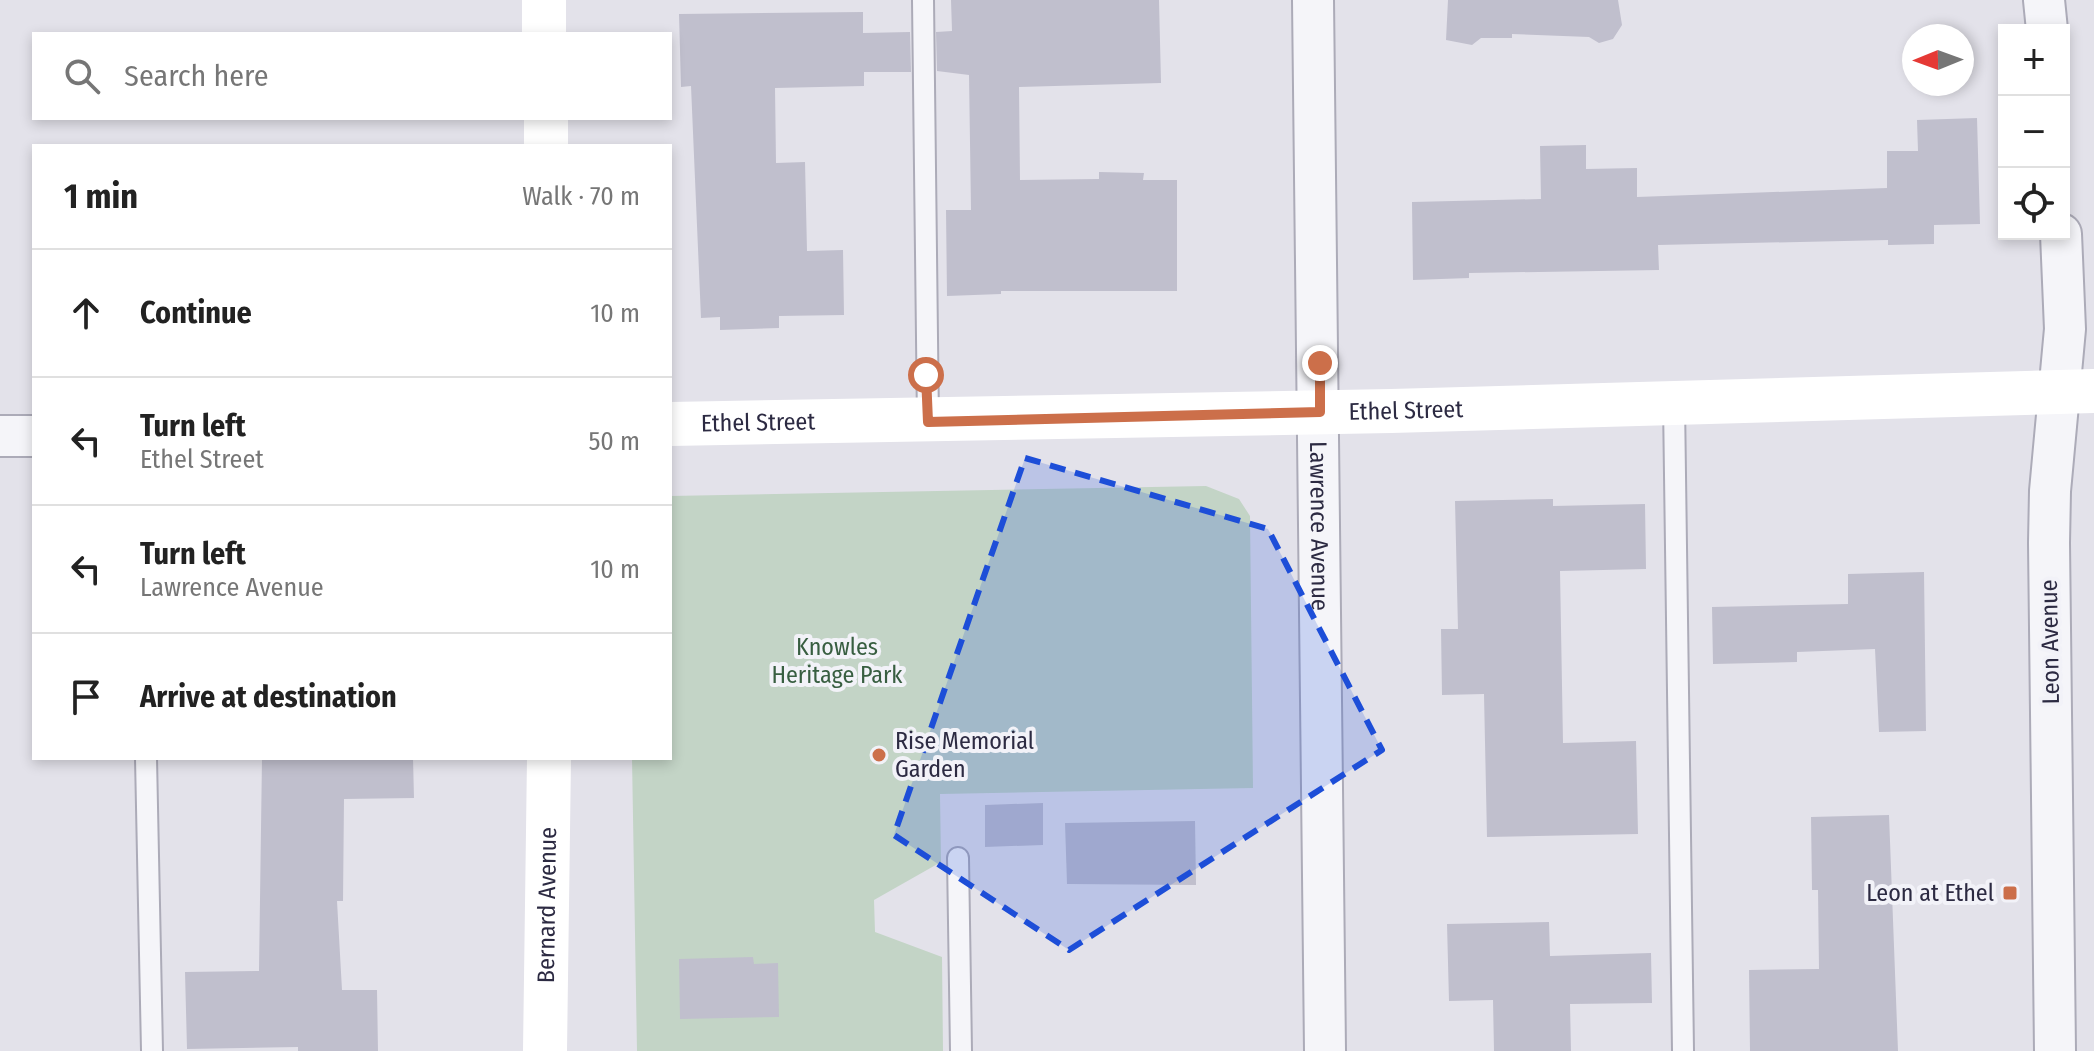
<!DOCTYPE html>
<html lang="en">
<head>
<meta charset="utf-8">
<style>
  :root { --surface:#fff; --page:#f2f2f2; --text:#222; --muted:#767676; --line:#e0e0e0 }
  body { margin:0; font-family:"Fira Sans Condensed",sans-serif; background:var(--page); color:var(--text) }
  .controls { position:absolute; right:24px; top:24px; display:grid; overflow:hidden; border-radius:0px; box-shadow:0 4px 12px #0003 }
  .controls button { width:72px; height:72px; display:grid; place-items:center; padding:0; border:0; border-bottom:2px solid var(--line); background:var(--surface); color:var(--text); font:40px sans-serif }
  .compass { position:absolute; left:1902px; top:24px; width:72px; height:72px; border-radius:50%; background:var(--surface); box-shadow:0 4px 12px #0003; rotate:269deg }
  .stop { position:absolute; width:24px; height:24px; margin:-18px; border:6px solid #cc6f4a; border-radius:50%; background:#fff }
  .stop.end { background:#cc6f4a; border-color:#fff; box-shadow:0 2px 8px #0008 }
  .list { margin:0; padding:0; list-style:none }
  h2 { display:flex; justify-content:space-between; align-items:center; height:104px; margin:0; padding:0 32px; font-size:34px }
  h2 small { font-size:26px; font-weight:400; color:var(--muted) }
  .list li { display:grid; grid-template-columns:52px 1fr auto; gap:24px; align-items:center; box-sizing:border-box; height:128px; padding:0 32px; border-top:2px solid var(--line) }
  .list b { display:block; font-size:30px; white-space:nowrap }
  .list p { margin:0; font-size:26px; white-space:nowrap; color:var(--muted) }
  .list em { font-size:26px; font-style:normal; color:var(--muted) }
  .icon { flex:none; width:44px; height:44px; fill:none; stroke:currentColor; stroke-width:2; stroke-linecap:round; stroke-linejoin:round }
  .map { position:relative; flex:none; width:2094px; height:1051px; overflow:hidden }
  .search { position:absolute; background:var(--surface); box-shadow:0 4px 12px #0003; left:32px; top:32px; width:640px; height:88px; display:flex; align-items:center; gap:20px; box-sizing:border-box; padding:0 28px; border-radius:0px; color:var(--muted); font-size:30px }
  .panel { position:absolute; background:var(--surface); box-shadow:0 4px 12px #0003; left:32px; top:144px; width:640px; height:616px; border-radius:0px }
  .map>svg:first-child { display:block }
  .green { fill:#c3d4c6 }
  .building { fill:#c0bfcd }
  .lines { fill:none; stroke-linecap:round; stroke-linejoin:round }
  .lane-casing { stroke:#acabb8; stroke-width:24 }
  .street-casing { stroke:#acabb8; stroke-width:44 }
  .lane { stroke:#f5f5f9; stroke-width:20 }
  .street { stroke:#f5f5f9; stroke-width:40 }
  .secondary { stroke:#fff; stroke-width:44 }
  .route { stroke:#cc6f4a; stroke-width:10 }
  .marked { fill:#1d4ed8; fill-opacity:0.2; stroke:#1d4ed8; stroke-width:6; stroke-dasharray:16 10; stroke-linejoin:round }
  .poi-dot { fill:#cc6f4a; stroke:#f2f2f8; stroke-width:3 }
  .labels { text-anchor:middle; stroke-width:8; stroke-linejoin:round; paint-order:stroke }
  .street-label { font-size:24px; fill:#2c2a42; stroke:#f2f2f8 }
  .park-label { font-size:24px; fill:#385e41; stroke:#f2f2f8 }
  .poi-label { font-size:24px; fill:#2c2a42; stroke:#f2f2f8; text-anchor:start }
</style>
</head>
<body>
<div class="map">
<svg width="2094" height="1051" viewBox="0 0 2094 1051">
  <rect width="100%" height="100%" fill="#e3e2ea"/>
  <!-- green -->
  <path class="green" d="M 1206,486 L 1239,499 L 1250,516 L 1253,788 L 940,794 L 941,862 L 874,900 L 875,932 L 942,957 L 943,1051 L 637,1051 L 632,758 L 670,758 L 670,496 Z"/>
  <!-- building -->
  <g class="building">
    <path d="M 951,0 L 1159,0 L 1161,83 L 1019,87 L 1020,180 L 1099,179 L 1099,172 L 1144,173 L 1143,180 L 1177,180 L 1177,291 L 1001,291 L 1001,294 L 947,296 L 946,210 L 971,210 L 969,75 L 937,71 L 936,32 L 952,31 Z"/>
    <path d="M 1448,0 L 1618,0 L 1622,25 L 1613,39 L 1599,43 L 1589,37 L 1512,34 L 1512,38 L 1481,38 L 1472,45 L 1446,40 Z"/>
    <path d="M 863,12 L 863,33 L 910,32 L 911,72 L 864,72 L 864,86 L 775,88 L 776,163 L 805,162 L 807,251 L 843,250 L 844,315 L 779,316 L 779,328 L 720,330 L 720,317 L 701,318 L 691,86 L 681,87 L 679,14 Z"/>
    <path d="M 1977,118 L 1980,224 L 1934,225 L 1934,244 L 1888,245 L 1888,240 L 1658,245 L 1659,270 L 1469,273 L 1469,278 L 1413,280 L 1412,202 L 1541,199 L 1540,146 L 1586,145 L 1586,169 L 1637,168 L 1637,197 L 1887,188 L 1887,151 L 1918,151 L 1917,120 Z"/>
    <path d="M 1553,499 L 1553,506 L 1645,504 L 1646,569 L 1560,571 L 1563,743 L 1636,741 L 1638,834 L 1487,837 L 1484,694 L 1442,695 L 1441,629 L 1458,629 L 1455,501 Z"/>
    <path d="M 1924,572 L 1926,731 L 1879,732 L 1875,649 L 1797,652 L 1797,662 L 1713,664 L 1712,607 L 1848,604 L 1848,574 Z"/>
    <path d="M 262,758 L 413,758 L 414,798 L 344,799 L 343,901 L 337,901 L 342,990 L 377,990 L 378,1051 L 298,1051 L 298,1047 L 187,1049 L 185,972 L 259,971 Z"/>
    <path d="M 1043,803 L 1043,845 L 985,847 L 985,805 Z"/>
    <path d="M 1889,815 L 1898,1051 L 1750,1051 L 1749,970 L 1819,969 L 1818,890 L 1812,890 L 1811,817 Z"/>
    <path d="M 1195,821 L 1196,885 L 1067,884 L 1065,823 Z"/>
    <path d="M 1549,922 L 1550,956 L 1651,953 L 1652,1003 L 1570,1004 L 1571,1051 L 1494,1051 L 1493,1000 L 1449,1001 L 1447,924 Z"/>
    <path d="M 753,957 L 754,964 L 778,963 L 779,1017 L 680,1019 L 679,959 Z"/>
  </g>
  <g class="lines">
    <!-- lane casing -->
    <g class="lane-casing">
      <g id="lane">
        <path d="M 923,0 L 928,422"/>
        <path d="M 1674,403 L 1683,1051"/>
        <path d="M 146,758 L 152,1051"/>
        <path d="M 958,858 L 961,1051"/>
      </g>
    </g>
    <!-- street casing -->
    <g class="street-casing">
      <g id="street">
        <path id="s1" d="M 1313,0 L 1325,1051"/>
        <path d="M 2044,0 L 2047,30"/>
        <path d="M 0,436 L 34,436"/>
        <path d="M 2055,1051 L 2049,543 L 2050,491 L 2065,329 L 2061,234"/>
      </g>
    </g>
    <!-- lane -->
    <use href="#lane" class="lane"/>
    <!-- street -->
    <use href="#street" class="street"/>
    <!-- secondary -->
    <g class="secondary">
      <path d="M 544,0 L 544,34"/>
      <path d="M 546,118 L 546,146"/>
      <path id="s2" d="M 670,424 L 1391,411 L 2094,391"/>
      <path id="s3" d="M 545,1051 L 549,758"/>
    </g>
  </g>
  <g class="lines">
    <!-- route -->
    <path class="route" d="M 926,375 L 928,422 L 1320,412 L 1320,363"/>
  </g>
  <!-- marked area -->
  <path class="marked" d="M 1025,458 L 1268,529 L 1382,750 L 1069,950 L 894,835 Z"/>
  <!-- markers -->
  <g class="poi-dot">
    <circle cx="879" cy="755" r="8"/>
    <rect x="2002" y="885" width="16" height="16" rx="4"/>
  </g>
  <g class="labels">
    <!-- street labels -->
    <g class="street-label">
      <text dy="8" stroke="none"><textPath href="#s2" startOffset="736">Ethel Street</textPath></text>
      <text dy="8" stroke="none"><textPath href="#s2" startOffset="88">Ethel Street</textPath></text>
      <text dy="8" stroke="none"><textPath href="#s1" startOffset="526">Lawrence Avenue</textPath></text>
      <text transform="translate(2050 642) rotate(-91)" y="8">Leon Avenue</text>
      <text dy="8" stroke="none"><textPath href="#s3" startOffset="146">Bernard Avenue</textPath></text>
    </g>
    <!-- park labels -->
    <g class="park-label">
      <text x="837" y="655">Knowles<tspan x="837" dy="28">Heritage Park</tspan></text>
    </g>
    <!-- poi labels -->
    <g class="poi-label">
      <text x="895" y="749">Rise Memorial<tspan x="895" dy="28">Garden</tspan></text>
      <text x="1994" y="901" text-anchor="end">Leon at Ethel</text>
    </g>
  </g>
</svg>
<div class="controls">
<button>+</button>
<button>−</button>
<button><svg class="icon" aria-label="locate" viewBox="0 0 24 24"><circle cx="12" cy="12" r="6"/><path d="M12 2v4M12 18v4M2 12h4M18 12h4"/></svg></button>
</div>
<svg class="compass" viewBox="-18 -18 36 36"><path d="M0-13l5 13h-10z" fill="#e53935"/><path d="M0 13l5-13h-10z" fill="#767676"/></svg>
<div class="stop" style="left:926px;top:375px"></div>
<div class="stop end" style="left:1320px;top:363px"></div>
<div class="search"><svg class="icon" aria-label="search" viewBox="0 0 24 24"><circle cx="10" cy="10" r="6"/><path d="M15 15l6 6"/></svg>Search here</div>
<section class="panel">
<h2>1 min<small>Walk · 70 m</small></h2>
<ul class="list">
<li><svg class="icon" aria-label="ahead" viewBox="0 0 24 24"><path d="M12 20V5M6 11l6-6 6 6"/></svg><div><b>Continue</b></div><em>10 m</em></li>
<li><svg class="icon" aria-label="left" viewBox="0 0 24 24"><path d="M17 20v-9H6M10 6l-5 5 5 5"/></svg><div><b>Turn left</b><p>Ethel Street</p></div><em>50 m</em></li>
<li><svg class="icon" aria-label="left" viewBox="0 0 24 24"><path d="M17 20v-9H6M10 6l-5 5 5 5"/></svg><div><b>Turn left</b><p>Lawrence Avenue</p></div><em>10 m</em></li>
<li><svg class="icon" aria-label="arrive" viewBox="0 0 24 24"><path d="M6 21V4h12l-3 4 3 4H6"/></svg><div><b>Arrive at destination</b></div></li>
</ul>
</section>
</div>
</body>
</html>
